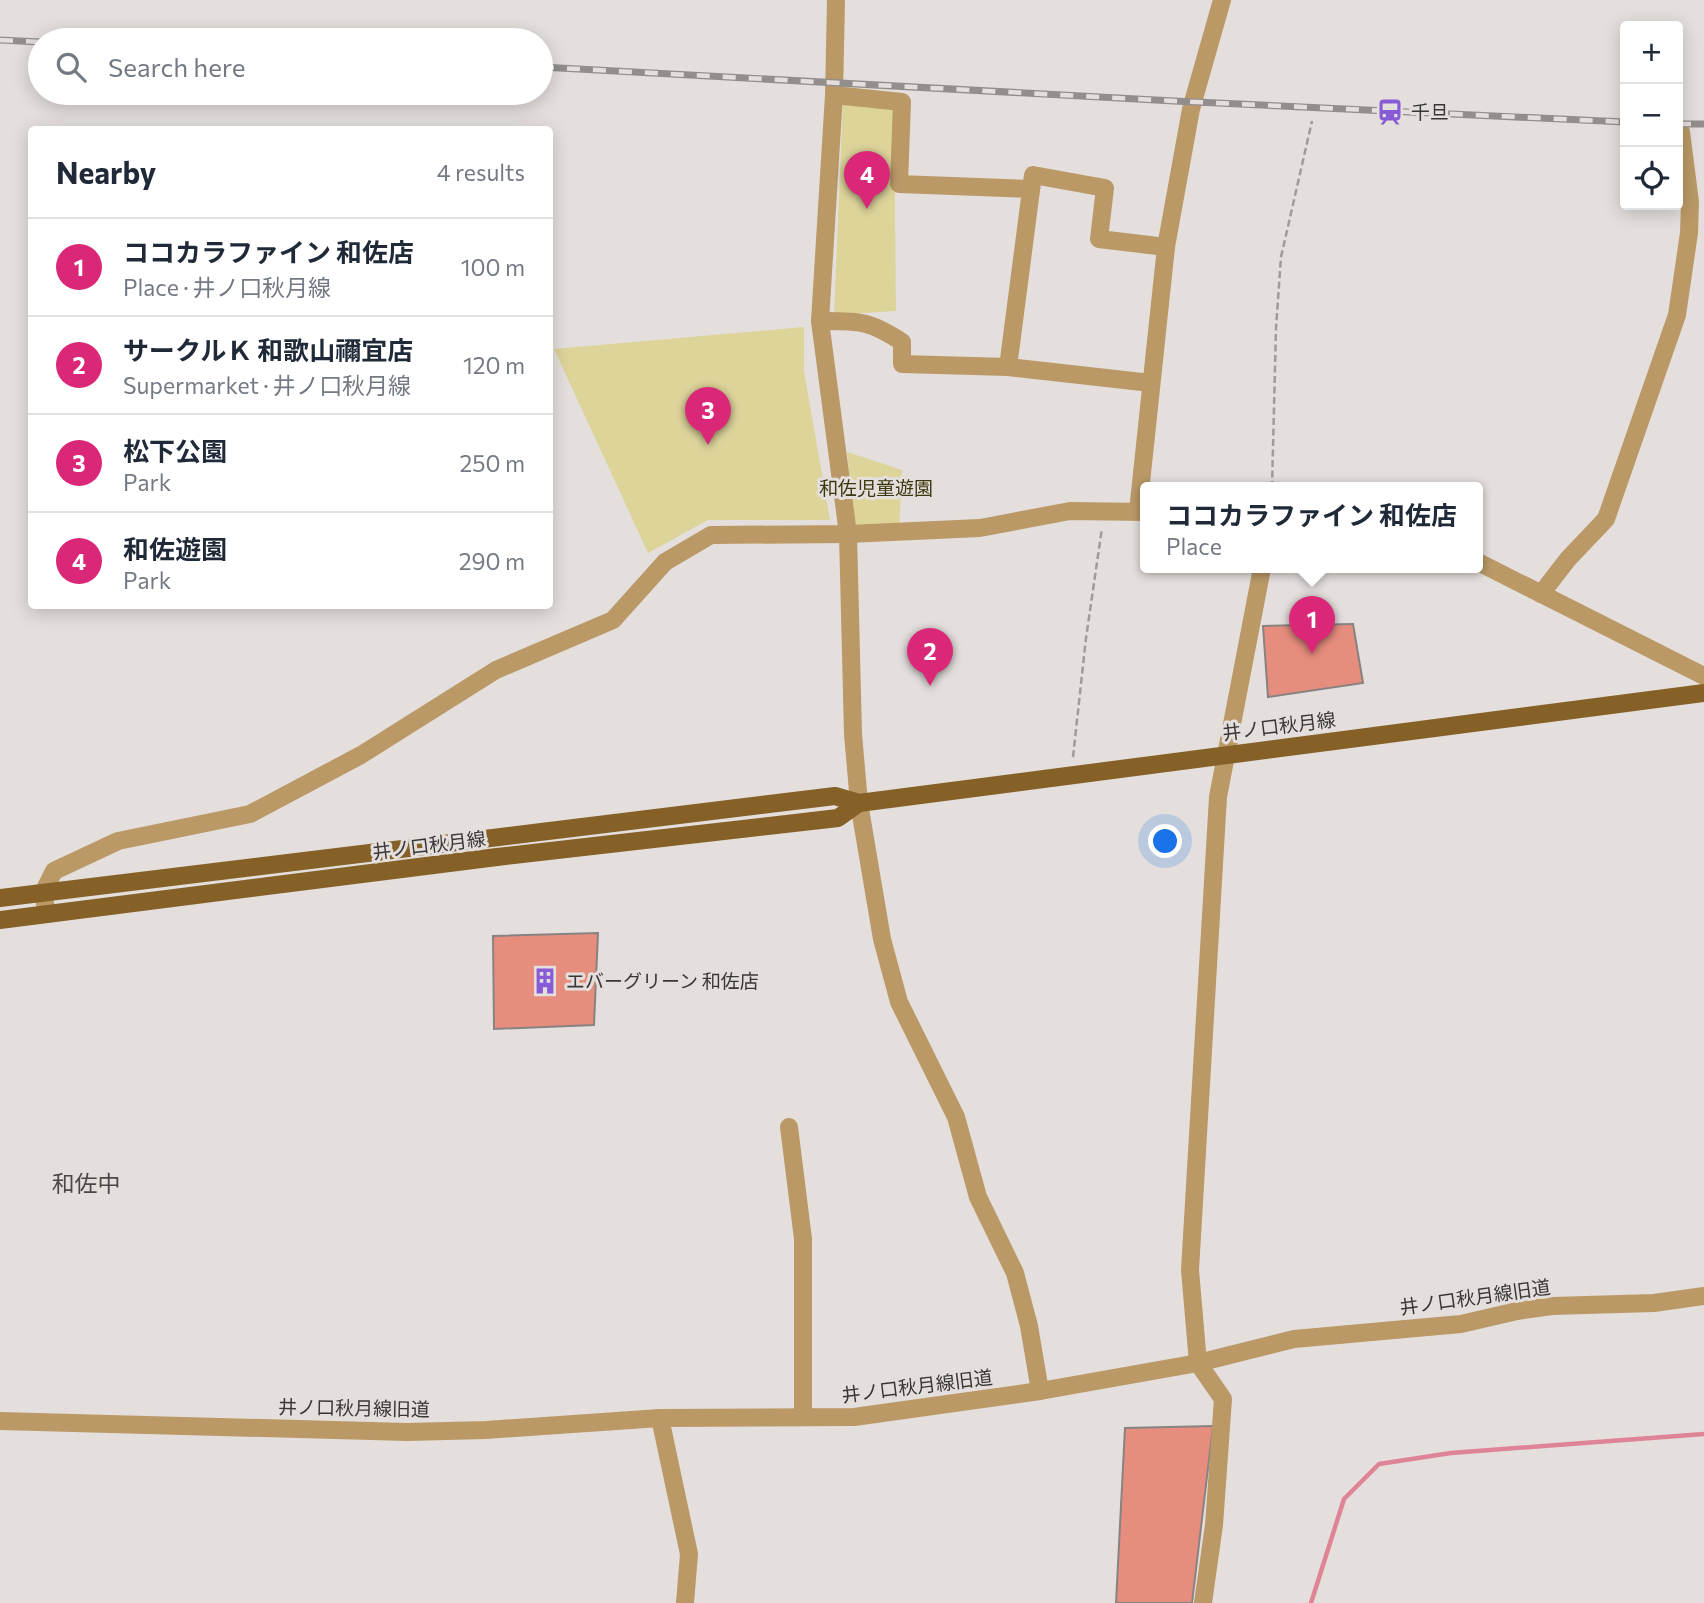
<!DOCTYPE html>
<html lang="en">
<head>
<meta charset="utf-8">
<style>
  :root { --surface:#fff; --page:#f6f6f7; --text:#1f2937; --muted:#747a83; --line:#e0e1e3; --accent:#db2777 }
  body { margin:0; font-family:Commissioner,"Noto Sans JP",sans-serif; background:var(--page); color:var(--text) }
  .controls { position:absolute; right:21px; top:21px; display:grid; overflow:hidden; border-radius:7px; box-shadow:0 4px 18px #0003 }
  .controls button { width:63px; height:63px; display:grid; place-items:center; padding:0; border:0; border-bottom:2px solid var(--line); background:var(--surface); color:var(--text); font:35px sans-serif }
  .you { position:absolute; left:1166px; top:842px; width:24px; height:24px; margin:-18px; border:5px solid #fff; border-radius:50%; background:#1a73e8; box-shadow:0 0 0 10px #1a73e833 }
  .badge { display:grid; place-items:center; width:46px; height:46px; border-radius:50%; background:var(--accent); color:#fff; font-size:23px; font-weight:700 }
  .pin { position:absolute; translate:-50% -58px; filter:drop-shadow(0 2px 4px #0008) }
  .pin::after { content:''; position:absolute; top:37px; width:24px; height:21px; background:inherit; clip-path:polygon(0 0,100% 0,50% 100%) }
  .popup { position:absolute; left:1140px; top:482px; width:343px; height:91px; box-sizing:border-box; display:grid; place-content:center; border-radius:7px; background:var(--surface); filter:drop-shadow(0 2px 5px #0005); font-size:23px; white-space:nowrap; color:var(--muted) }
  .popup b { font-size:26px; color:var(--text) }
  .popup::after { content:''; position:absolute; left:50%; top:100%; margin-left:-14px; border:14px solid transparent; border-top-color:var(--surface) }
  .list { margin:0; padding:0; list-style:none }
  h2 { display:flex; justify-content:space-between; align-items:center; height:91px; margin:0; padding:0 28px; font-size:30px }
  h2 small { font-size:23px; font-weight:400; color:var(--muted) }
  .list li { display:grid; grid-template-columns:46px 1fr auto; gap:21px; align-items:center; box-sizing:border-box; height:98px; padding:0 28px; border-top:2px solid var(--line) }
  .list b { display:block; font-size:26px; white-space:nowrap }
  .list p { margin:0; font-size:23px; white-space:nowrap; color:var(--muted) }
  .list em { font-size:23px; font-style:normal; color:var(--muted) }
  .icon { flex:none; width:38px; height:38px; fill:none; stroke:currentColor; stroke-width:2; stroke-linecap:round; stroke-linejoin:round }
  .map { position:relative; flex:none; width:1704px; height:1603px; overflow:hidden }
  .search { position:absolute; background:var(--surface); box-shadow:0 4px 18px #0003; left:28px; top:28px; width:525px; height:77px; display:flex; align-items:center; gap:18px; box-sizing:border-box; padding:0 24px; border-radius:38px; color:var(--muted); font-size:26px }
  .panel { position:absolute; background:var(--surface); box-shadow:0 4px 18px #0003; left:28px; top:126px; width:525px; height:483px; border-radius:7px }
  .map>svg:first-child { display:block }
  .park { fill:#ddd49a }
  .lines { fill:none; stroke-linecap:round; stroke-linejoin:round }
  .stream { stroke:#df8497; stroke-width:4.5 }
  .building { fill:#e78d7e; stroke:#888382; stroke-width:2 }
  .path { stroke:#9f9b99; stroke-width:2.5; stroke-dasharray:7 3.5; stroke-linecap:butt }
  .minor { stroke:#ba9967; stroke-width:18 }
  .major { stroke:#856127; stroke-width:18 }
  .rail-casing { stroke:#928e8c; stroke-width:7 }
  .rail { stroke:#e4dfdc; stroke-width:4.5; stroke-dasharray:13; stroke-linecap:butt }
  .labels { text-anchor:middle; stroke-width:6; stroke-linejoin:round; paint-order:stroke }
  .poi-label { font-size:19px; fill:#393736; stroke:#e4dfdc; text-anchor:start }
  .park-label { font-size:19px; fill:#3d370f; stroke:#e4dfdc }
  .street-label { font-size:19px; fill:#393736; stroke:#e4dfdc }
  .quarter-label { font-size:23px; fill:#4b4745; stroke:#e4dfdc }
</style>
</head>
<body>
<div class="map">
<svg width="1704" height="1603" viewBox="0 0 1704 1603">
  <rect width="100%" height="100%" fill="#e4dfdc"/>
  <!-- park -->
  <g class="park">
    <path d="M 843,101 L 894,106 L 896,311 L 834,315 Z"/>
    <path d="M 804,327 L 804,371 L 830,520 L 708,520 L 648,553 L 554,349 Z"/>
    <path d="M 847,452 L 902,470 L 899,532 L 854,525 Z"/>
  </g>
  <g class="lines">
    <!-- stream -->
    <path class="stream" d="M 1311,1603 L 1344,1499 L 1379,1464 L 1451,1453 L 1704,1434"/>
  </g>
  <!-- building -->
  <g class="building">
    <path d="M 1353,624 L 1363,683 L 1268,697 L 1263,626 Z"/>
    <path d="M 598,933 L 594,1025 L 494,1029 L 493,936 Z"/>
    <path d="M 1213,1426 L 1192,1603 L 1116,1603 L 1125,1428 Z"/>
  </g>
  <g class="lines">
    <!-- path -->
    <g class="path">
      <path d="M 1272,488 L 1276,328 L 1281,257 L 1312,121"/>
      <path d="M 1073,757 L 1086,638 L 1102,528"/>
    </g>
    <!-- minor -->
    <g class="minor">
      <path d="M 836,0 L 834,95 L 820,321 L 848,534 L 853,734 L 859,803 L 882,939 L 899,1002 L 956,1117 L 978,1197 L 1015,1273 L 1029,1326 L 1040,1391"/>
      <path d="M 834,95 L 902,102 L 899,184 L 1031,189"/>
      <path d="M 820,321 C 859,321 868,320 902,342 L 902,364 L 1008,367 L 1151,383"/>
      <path d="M 1008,367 L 1033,175 L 1105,188 L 1099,239 L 1166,247"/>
      <path d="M 1138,511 L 1166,247 L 1191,109 L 1222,0"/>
      <path d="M 1478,562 L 1704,676"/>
      <path d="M 1541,594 L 1568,559 L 1606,519 L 1677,315 L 1689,233 L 1690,202 L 1681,132"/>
      <path d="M 47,914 L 43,893 L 54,871 L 118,841 L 250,814 L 361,755 L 496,670 L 613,620 L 665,562 L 711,535 L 848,534 L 980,528 L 1070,511 L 1146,512"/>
      <path d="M 789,1127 L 803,1239 L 803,1417"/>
      <path d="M 660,1418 L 689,1554 L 685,1603"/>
      <path d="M 0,1421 L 407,1432 L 486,1430 L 660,1418 L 854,1417 L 1040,1391 L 1198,1363 L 1294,1339 L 1461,1324 L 1517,1311 L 1552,1306 L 1654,1303 L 1704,1296"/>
      <path d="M 1203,1603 L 1214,1525 L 1223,1399 L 1198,1363 L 1190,1270 L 1218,797 L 1262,568"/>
    </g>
    <!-- major -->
    <g class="major">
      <path d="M 0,898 L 835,796 L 859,803 L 1704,693"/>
      <path d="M 0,920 L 497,857 L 838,818 L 859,803"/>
    </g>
    <!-- rail casing -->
    <g class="rail-casing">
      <g id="rail">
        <path d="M 0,40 L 40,42"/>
        <path d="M 541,67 L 1174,101 L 1625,122"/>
        <path d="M 1678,124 L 1704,124"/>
      </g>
    </g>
    <!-- rail -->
    <use href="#rail" class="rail"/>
  </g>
  <!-- icons -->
  <defs>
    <g id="station-bare" transform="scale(2.1)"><path d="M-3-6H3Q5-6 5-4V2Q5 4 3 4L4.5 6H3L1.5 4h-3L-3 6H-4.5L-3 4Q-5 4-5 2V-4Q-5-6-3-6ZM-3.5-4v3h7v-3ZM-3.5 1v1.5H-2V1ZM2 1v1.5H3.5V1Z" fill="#875bd5" stroke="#e4dfdc" stroke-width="2.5" paint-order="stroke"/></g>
    <g id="building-bare" transform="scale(2.1)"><path d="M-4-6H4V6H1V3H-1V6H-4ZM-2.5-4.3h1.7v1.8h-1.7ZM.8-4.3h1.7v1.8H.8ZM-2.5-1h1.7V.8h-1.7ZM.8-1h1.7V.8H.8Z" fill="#875bd5" stroke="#e4dfdc" stroke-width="2.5" paint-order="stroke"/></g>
  </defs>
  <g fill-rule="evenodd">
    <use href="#station-bare" x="1390" y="112"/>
    <use href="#building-bare" x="545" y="981"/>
  </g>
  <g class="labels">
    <!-- poi labels -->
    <g class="poi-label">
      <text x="1411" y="119">千旦</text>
      <text x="566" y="988">エバーグリーン 和佐店</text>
    </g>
    <!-- park labels -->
    <g class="park-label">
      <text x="876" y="495">和佐児童遊園</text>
    </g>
    <!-- street labels -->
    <g class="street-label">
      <text transform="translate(1279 726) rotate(-7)" y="7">井ノ口秋月線</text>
      <text transform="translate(429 845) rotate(-7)" y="7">井ノ口秋月線</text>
      <text transform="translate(1475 1297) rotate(-8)" y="7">井ノ口秋月線旧道</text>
      <text transform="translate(917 1386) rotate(-7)" y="7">井ノ口秋月線旧道</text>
      <text transform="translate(354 1408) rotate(1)" y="7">井ノ口秋月線旧道</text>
    </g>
    <!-- quarter labels -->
    <g class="quarter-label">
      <text x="86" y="1192">和佐中</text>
    </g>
  </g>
</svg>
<div class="controls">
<button>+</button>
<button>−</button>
<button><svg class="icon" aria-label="locate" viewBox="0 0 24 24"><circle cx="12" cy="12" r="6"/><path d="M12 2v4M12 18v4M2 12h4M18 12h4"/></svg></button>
</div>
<div class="you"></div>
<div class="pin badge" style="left:1312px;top:654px">1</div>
<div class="popup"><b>ココカラファイン 和佐店</b>Place</div>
<div class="pin badge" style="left:930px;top:686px">2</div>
<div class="pin badge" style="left:708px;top:445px">3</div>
<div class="pin badge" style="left:867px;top:209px">4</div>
<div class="search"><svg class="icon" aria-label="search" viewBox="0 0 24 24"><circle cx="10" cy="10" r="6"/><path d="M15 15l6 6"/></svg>Search here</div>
<section class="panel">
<h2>Nearby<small>4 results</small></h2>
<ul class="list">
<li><span class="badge">1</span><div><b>ココカラファイン 和佐店</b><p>Place · 井ノ口秋月線</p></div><em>100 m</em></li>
<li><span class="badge">2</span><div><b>サークルＫ 和歌山禰宜店</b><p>Supermarket · 井ノ口秋月線</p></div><em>120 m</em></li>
<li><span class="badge">3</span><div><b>松下公園</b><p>Park</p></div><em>250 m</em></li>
<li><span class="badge">4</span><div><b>和佐遊園</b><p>Park</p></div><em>290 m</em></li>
</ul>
</section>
</div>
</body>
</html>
